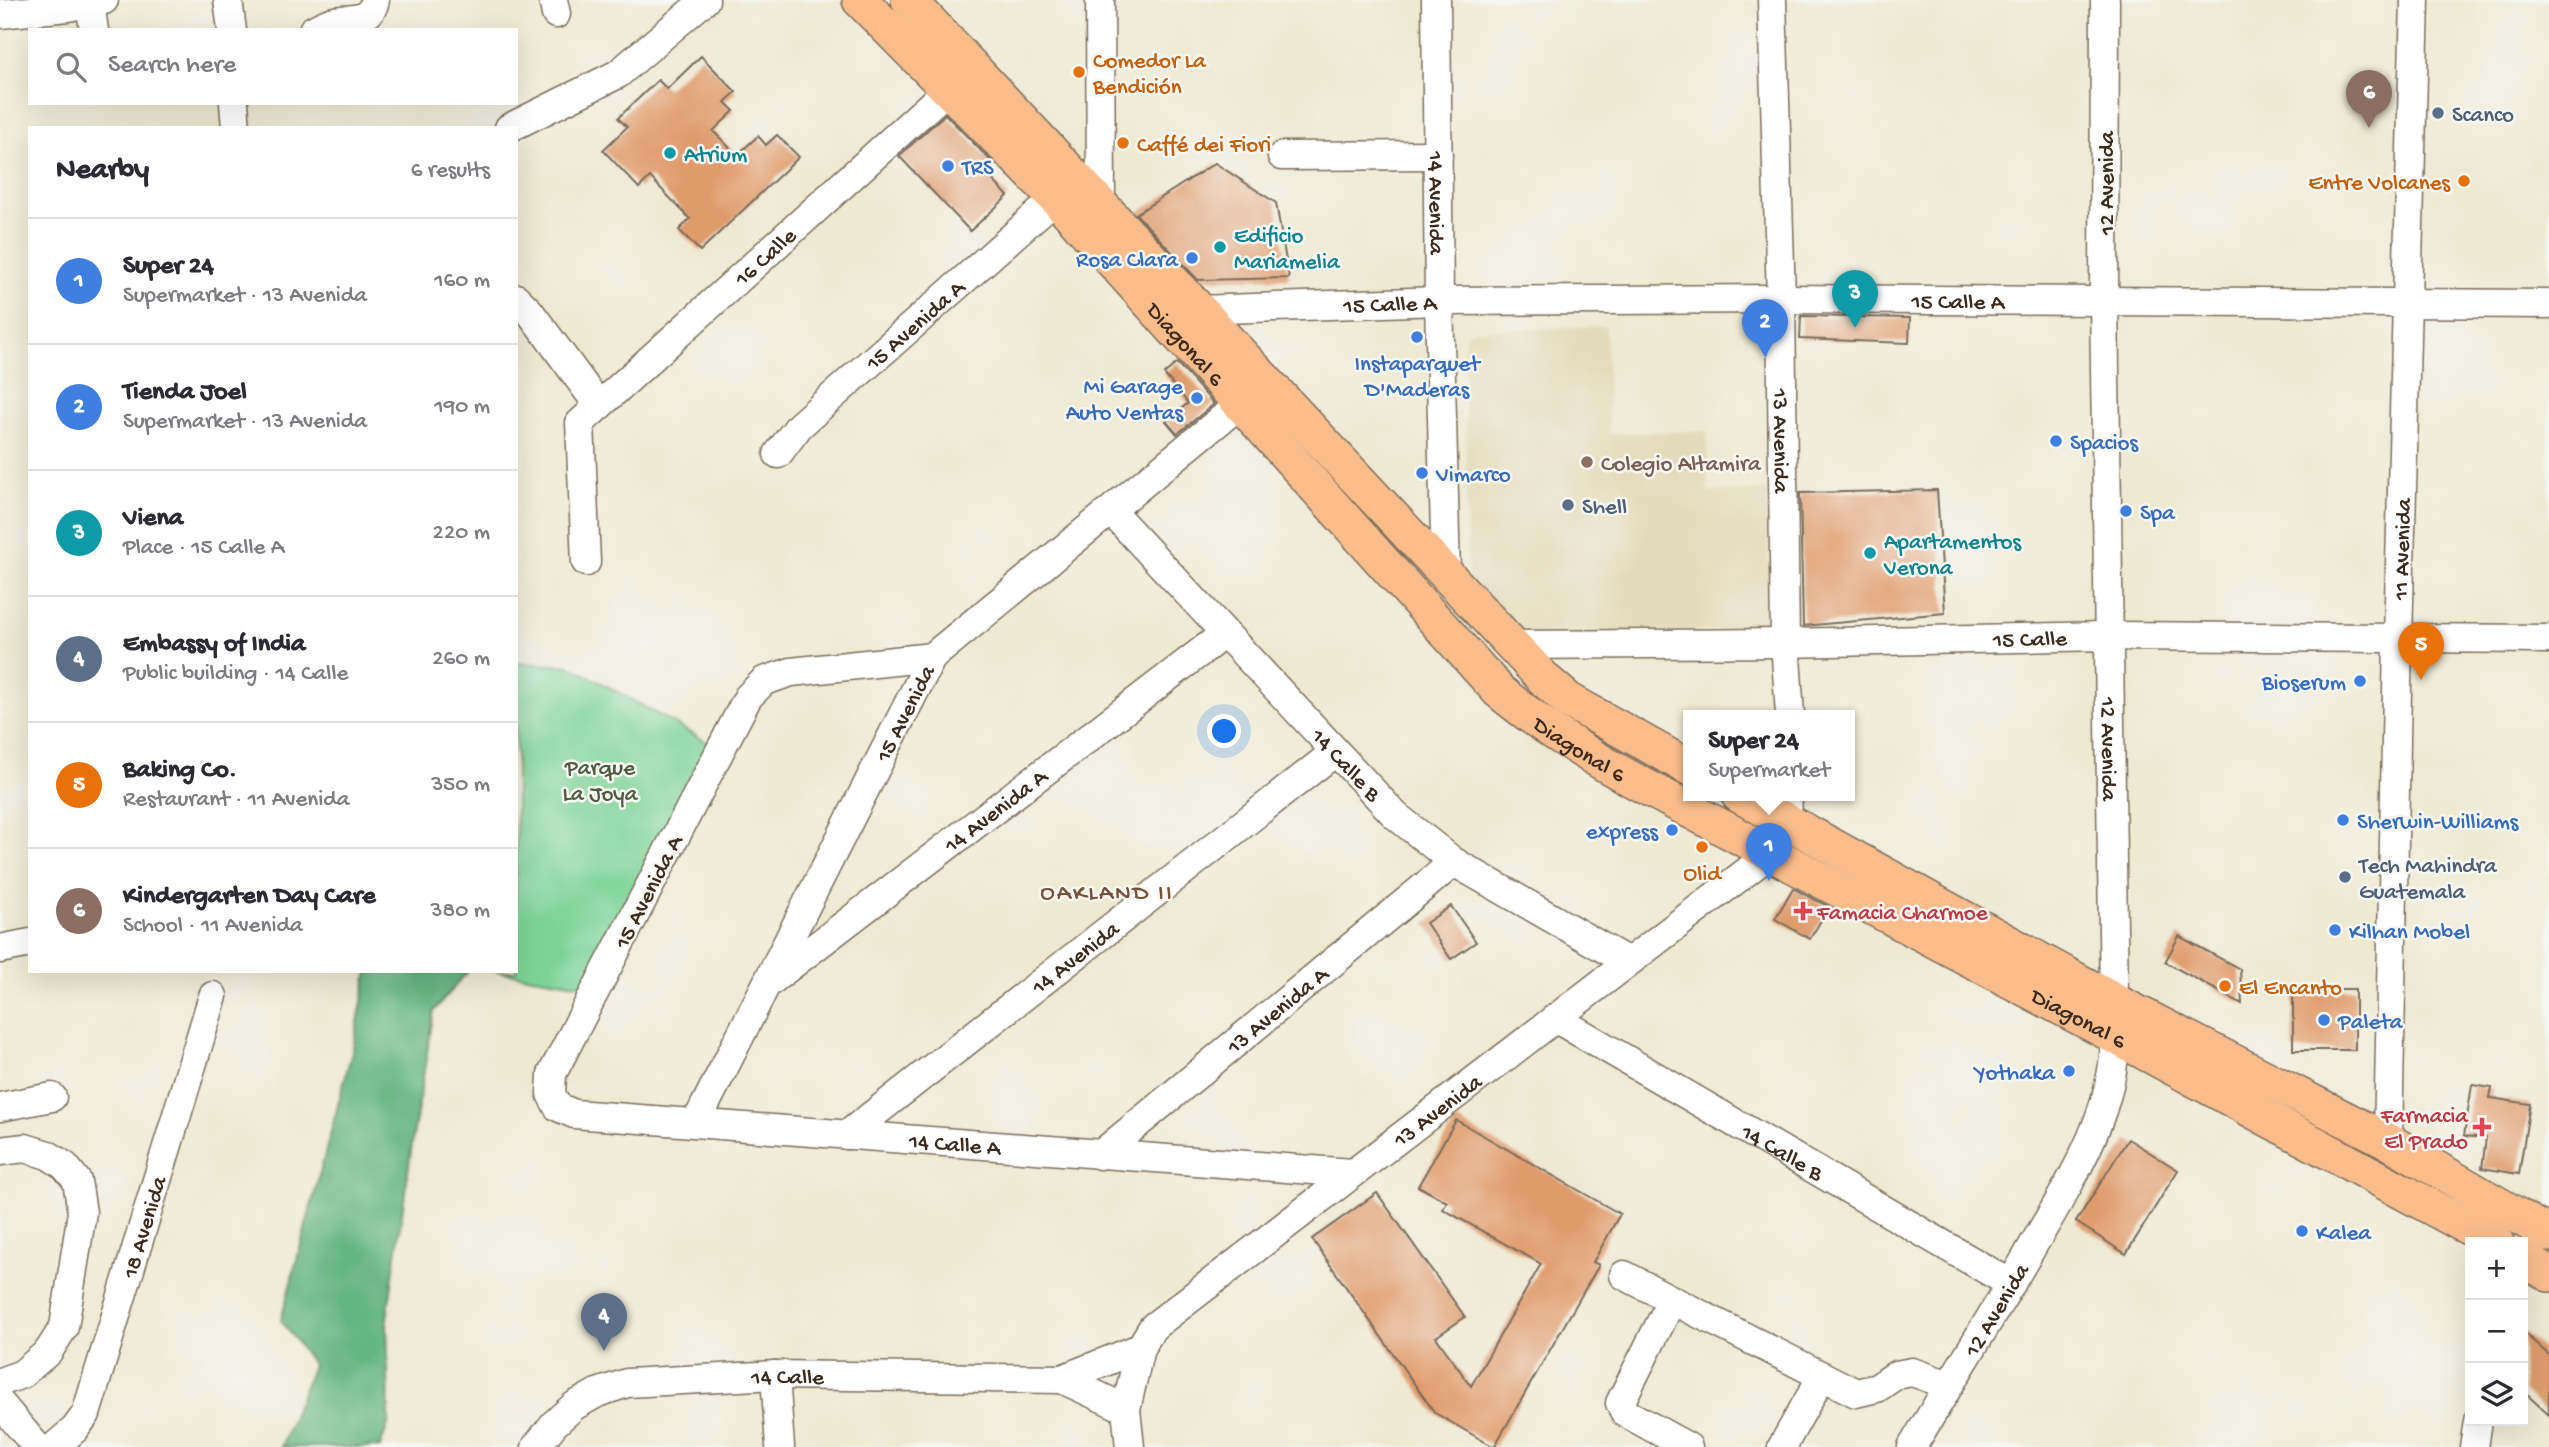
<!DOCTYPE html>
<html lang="en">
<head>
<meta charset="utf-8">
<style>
  :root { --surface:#fff; --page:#f2f2f3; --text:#2b2b33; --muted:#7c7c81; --line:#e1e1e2; --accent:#0b8043 }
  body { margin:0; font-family:"Gochi Hand",sans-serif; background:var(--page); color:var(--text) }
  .controls { position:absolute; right:21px; bottom:21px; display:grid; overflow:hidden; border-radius:0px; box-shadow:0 7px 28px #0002 }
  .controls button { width:63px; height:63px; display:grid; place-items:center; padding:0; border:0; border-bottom:2px solid var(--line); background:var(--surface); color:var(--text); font:35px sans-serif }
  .you { position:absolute; left:1225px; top:732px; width:24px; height:24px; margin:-18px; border:5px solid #fff; border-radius:50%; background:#1a73e8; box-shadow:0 0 0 10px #1a73e833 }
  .badge { display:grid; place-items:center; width:46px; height:46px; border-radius:50%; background:var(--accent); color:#fff; font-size:23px; font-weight:700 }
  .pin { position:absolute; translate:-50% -58px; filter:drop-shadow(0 2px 4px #0008) }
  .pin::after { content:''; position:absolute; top:37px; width:24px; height:21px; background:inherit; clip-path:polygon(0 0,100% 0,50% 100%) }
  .popup { position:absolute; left:1683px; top:710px; width:172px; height:91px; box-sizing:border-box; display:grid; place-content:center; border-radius:0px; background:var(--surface); filter:drop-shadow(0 2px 5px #0005); font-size:23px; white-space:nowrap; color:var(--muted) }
  .popup b { font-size:26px; color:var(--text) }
  .popup::after { content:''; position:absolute; left:50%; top:100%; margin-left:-14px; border:14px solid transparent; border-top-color:var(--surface) }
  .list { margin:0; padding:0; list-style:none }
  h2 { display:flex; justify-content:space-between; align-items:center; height:91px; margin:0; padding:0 28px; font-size:30px }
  h2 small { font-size:23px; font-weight:400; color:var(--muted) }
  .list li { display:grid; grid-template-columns:46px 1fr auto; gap:21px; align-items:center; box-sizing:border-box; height:126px; padding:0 28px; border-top:2px solid var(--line) }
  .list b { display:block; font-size:26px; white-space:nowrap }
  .list p { margin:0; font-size:23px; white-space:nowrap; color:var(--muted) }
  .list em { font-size:23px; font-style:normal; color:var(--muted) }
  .icon { flex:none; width:38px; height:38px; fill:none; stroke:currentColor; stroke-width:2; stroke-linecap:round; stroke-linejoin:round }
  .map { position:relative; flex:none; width:2549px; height:1447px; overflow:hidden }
  .search { position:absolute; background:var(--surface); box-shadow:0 7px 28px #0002; left:28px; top:28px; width:490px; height:77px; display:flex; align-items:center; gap:18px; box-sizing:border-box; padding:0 24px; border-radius:0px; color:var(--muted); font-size:26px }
  .panel { position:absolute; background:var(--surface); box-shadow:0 7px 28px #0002; left:28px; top:126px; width:490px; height:847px; border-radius:0px }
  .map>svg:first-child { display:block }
  .built { fill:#e4dbba }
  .green { fill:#7cd397; stroke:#5c7e5a; stroke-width:2 }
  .forest { fill:#65b580; stroke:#50704f; stroke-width:2 }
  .building { fill:#e09b6c }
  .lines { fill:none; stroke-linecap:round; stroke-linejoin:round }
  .minor-casing { stroke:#7a6d5d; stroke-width:31 }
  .major-casing { stroke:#7a6d5d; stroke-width:38 }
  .minor { stroke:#fff; stroke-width:28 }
  .major { stroke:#fabc8b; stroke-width:35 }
  .food-dot { fill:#e8710a; stroke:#f6f6f2; stroke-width:2.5 }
  .service-dot { fill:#5c6f8a; stroke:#f6f6f2; stroke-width:2.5 }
  .culture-dot { fill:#0f9aa8; stroke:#f6f6f2; stroke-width:2.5 }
  .shop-dot { fill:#3f7fe0; stroke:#f6f6f2; stroke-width:2.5 }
  .education-dot { fill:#8d6e63; stroke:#f6f6f2; stroke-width:2.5 }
  .health-dot { fill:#e0444e; stroke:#f6f6f2; stroke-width:2.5 }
  .labels { text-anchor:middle; stroke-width:5; stroke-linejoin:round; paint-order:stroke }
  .food-label { font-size:23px; fill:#c56008; stroke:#f6f6f2; text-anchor:start }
  .service-label { font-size:23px; fill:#4e5e75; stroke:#f6f6f2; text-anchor:start }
  .culture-label { font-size:23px; fill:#0d838f; stroke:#f6f6f2; text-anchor:start }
  .shop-label { font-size:23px; fill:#366cbe; stroke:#f6f6f2; text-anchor:start }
  .street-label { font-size:23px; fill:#3b2a1e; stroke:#f6f6f2 }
  .education-label { font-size:23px; fill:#785e54; stroke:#f6f6f2; text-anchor:start }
  .park-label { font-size:23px; fill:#4e5d42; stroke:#f6f6f2 }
  .health-label { font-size:23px; fill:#be3a42; stroke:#f6f6f2; text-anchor:start }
  .neighbourhood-label { font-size:24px; letter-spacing:2px; fill:#755239; stroke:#f6f6f2 }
</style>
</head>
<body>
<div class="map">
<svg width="2549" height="1447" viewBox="0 0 2549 1447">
  <rect width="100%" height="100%" fill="#f6f6f2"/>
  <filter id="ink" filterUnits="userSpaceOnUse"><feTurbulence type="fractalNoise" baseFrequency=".0143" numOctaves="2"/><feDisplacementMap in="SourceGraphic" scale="14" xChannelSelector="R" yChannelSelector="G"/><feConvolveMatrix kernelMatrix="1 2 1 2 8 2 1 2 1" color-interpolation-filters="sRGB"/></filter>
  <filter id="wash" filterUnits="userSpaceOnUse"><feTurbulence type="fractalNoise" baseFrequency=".00686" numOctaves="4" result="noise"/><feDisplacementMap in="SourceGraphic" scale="28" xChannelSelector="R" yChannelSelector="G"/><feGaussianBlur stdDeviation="1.57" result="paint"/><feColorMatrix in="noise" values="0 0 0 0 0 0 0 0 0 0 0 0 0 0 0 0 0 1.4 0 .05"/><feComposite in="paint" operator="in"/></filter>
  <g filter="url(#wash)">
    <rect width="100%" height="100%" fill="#eee9d1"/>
    <!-- built -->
    <path class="built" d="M 1606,326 L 1609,434 L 1707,431 L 1708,492 L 1767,490 L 1770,629 L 1523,636 L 1468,585 L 1464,342 L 1468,333 L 1477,330 Z"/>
    <!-- green -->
    <path class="green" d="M 516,663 L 571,666 L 712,745 L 589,986 L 496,971 L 516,971 Z"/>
    <!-- forest -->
    <path class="forest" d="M 368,971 L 468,971 L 434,1011 L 413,1137 L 387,1318 L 389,1421 L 380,1447 L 281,1447 L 313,1365 L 281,1320 L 353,1048 Z"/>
    <g id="blocks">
      <!-- building -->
      <g class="building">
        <path d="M 701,56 L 736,92 L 725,102 L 734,111 L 713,131 L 737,155 L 758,136 L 766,145 L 777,135 L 799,157 L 700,251 L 679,230 L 690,219 L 650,177 L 639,188 L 603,150 L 627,127 L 618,118 L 658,80 L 667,89 Z"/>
        <path d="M 945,114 L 992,162 L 983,170 L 1008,196 L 970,231 L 899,156 Z"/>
        <path d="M 1215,163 L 1276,203 L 1289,278 L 1198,280 L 1136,214 Z"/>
        <path d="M 1801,316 L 1910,318 L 1909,343 L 1800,339 Z"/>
        <path d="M 1177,363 L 1214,404 L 1177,434 L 1166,421 L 1188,403 L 1164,374 Z"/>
        <path d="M 1937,490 L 1945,613 L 1803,626 L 1800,493 Z"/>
        <path d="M 1793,888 L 1829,907 L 1810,939 L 1775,919 Z"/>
        <path d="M 1451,906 L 1476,942 L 1451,959 L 1426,923 Z"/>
        <path d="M 2179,936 L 2240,969 L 2242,1004 L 2165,962 Z"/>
        <rect x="2293" y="989" width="62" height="61"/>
        <path d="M 2472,1085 L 2492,1088 L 2490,1098 L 2530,1104 L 2519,1174 L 2482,1168 L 2486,1138 L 2464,1136 Z"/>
        <path d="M 1456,1120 L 1620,1214 L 1593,1262 L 1599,1265 L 1494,1447 L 1435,1413 L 1312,1239 L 1377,1193 L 1465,1317 L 1436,1337 L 1471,1386 L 1541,1264 L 1443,1209 L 1447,1202 L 1418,1186 Z"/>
        <path d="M 2128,1139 L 2178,1170 L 2126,1254 L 2076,1222 Z"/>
        <path d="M 2523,1332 L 2549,1355 L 2549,1415 L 2523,1391 Z"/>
      </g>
    </g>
  </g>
  <g filter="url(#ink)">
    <use href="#blocks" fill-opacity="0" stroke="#7a6d5d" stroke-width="2"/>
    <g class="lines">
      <!-- minor casing -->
      <g class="minor-casing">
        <g id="minor">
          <path d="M 228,0 L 232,30"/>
          <path d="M 553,0 L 556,14"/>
          <path d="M 1100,0 L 1101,204"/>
          <path id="s1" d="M 1436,0 L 1439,301 L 1446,575"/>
          <path id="s2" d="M 1772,0 L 1781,299 L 1785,643 L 1790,715"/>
          <path id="s3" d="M 2105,0 L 2104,299 L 2114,1001"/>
          <path d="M 90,3 L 94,30"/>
          <path d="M 0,14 L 68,7 L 104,0"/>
          <path d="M 313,30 C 319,27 327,22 334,21 C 352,18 370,23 375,0"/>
          <path d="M 234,103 L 236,128"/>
          <path d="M 509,128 L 618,74 L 705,0"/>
          <path d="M 1282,156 L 1438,155"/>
          <path d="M 516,298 L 530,312 L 599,406"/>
          <path id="s4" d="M 1198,310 L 1439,301 L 1781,299 L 2549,304"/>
          <path id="s5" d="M 778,454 L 799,426 L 1056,198"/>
          <path id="s6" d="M 1111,511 L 1395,815 L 1454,862 L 1628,962"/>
          <path id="s7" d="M 586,562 L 580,423 L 948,89"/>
          <path id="s8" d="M 1512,645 L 1785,643 L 2107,636 L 2549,639"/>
          <path id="s9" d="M 932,657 L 791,672 L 764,681 L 748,697 L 552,1074 L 551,1094 L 558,1107 L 574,1114 L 1352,1173"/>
          <path d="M 0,949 L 30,943"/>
          <path id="s10" d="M 771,981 L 1224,634"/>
          <path id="s11" d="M 1555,1018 L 2011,1284"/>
          <path d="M 0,1107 L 52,1097"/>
          <path id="s12" d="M 696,1123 L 932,657 L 1240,404"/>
          <path id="s13" d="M 847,1135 L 1335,752"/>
          <path id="s14" d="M 2388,1141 L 2398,640 L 2415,0"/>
          <path d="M 0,1151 L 25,1148 L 48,1155 L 65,1166 L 77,1181 L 82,1212 L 64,1327 L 48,1352 L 22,1374 L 0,1382"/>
          <path id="s15" d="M 1100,1155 L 1454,862"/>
          <path d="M 1624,1275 L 1672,1300"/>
          <path d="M 775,1375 L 780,1447"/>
          <path d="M 1062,1379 L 1126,1409"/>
          <path d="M 0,1403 L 37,1447"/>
          <path id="s16" d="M 54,1447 L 75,1429 L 86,1414 L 213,996"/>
          <path id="s17" d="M 536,1447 L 554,1424 L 574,1406 L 597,1393 L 627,1383 L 775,1375 L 1062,1379 L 1140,1348"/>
          <path id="s18" d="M 1130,1447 L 1126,1409 L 1140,1348 L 1153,1327 L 1771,853 L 1787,822 L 1788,795"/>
          <path d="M 1688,1447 L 1624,1412 L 1620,1403 L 1672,1300 L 1856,1393 L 1877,1388 L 1896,1375 L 1912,1372 L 1949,1385"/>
          <path d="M 1782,1447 L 1822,1376"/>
          <path id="s19" d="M 1912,1447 C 1950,1383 1990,1320 2027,1256 C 2066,1188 2115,1117 2115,1036"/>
          <path d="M 2474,1447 L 2478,1421"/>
        </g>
      </g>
      <!-- major casing -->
      <g class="major-casing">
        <g id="major">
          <path id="s20" d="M 860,0 L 1056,198 L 1499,691 C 1544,729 1594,759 1646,787 L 2115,1036 L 2496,1242"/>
          <path d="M 909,0 L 1546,681 L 1568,700 L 1688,767"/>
          <path d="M 1739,795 L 2114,1001 L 2388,1141 L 2549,1234"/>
          <path d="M 2523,1258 L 2549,1274"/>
        </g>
      </g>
      <!-- minor -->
      <use href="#minor" class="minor"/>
      <!-- major -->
      <use href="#major" class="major"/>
    </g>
  </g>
  <!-- markers -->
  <g class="food-dot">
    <circle cx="1079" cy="72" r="7"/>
    <circle cx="1123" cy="143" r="7"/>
    <circle cx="2464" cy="181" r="7"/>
    <circle cx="1702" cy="847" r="7"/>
    <circle cx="2225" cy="986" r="7"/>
  </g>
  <g class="service-dot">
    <circle cx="2438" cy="113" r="7"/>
    <circle cx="1568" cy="505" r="7"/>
    <circle cx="2345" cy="877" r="7"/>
  </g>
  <g class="culture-dot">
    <circle cx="670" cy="153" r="7"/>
    <circle cx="1220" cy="247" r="7"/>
    <circle cx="1870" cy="553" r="7"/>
  </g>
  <g class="shop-dot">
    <circle cx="948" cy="166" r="7"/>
    <circle cx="1192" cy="258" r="7"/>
    <circle cx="1417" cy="337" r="7"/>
    <circle cx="1197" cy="398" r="7"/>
    <circle cx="2056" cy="441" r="7"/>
    <circle cx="1422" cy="473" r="7"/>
    <circle cx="2126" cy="511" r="7"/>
    <circle cx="2360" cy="681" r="7"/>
    <circle cx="2343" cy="820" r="7"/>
    <circle cx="1672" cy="830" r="7"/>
    <circle cx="2335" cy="930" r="7"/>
    <circle cx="2324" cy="1020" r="7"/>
    <circle cx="2069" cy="1071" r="7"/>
    <circle cx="2302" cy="1231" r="7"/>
  </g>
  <circle class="education-dot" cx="1587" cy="462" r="7"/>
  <g class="health-dot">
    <path d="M1799.5 900.5h7v7h7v7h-7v7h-7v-7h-7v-7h7z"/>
    <path d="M2478.5 1116.5h7v7h7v7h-7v7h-7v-7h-7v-7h7z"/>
  </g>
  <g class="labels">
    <!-- food labels -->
    <g class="food-label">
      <text x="1093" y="67">Comedor La<tspan x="1093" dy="26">Bendición</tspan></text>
      <text x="1137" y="151">Caffé dei Fiori</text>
      <text x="2450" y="189" text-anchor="end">Entre Volcanes</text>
      <text x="1702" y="880" text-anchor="middle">Olid</text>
      <text x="2239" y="994">El Encanto</text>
    </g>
    <!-- service labels -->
    <g class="service-label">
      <text x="2452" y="121">Scanco</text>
      <text x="1582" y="513">Shell</text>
      <text x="2359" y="872">Tech Mahindra<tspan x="2359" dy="26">Guatemala</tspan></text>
    </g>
    <!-- culture labels -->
    <g class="culture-label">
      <text x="684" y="161">Atrium</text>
      <text x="1234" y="242">Edificio<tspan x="1234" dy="26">Mariamelia</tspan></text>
      <text x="1884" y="548">Apartamentos<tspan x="1884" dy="26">Verona</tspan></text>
    </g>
    <!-- shop labels -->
    <g class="shop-label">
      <text x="962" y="174">TRS</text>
      <text x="1178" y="266" text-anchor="end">Rosa Clara</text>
      <text x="1417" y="370" text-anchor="middle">Instaparquet<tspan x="1417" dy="26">D'Maderas</tspan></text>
      <text x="1183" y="393" text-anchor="end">Mi Garage<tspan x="1183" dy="26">Auto Ventas</tspan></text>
      <text x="2070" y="449">Spacios</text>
      <text x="1436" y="481">Vimarco</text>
      <text x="2140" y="519">Spa</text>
      <text x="2346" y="689" text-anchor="end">Bioserum</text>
      <text x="2357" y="828">Sherwin-Williams</text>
      <text x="1658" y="838" text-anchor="end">express</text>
      <text x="2349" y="938">Kilhan Mobel</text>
      <text x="2338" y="1028">Paleta</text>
      <text x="2055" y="1079" text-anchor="end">Yothaka</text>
      <text x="2316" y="1239">Kalea</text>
    </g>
    <!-- street labels -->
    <g class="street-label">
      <text transform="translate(2105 183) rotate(-90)" y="8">12 Avenida</text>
      <text dy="8" stroke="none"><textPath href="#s1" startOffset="203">14 Avenida</textPath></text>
      <text dy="8" stroke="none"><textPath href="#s7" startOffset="388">16 Calle</textPath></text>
      <text dy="8" stroke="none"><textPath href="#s4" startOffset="760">15 Calle A</textPath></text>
      <text dy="8" stroke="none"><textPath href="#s4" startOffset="192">15 Calle A</textPath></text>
      <text dy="8" stroke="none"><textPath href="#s5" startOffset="189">15 Avenida A</textPath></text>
      <text dy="8" stroke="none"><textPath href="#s20" startOffset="474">Diagonal 6</textPath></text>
      <text dy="8" stroke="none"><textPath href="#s2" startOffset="441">13 Avenida</textPath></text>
      <text dy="8" stroke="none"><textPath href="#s14" startOffset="592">11 Avenida</textPath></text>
      <text dy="8" stroke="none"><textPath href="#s8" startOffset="518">15 Calle</textPath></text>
      <text dy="8" stroke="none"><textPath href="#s12" startOffset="460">15 Avenida</textPath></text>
      <text dy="8" stroke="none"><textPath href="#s20" startOffset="1041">Diagonal 6</textPath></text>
      <text dy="8" stroke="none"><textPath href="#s3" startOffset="749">12 Avenida</textPath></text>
      <text dy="8" stroke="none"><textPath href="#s6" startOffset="346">14 Calle B</textPath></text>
      <text dy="8" stroke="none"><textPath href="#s10" startOffset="282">14 Avenida A</textPath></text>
      <text transform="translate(647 891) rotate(-63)" y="8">15 Avenida A</text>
      <text dy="8" stroke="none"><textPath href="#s13" startOffset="289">14 Avenida</textPath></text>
      <text dy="8" stroke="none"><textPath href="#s15" startOffset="229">13 Avenida A</textPath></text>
      <text dy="8" stroke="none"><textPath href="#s20" startOffset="1608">Diagonal 6</textPath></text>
      <text dy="8" stroke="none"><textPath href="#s18" startOffset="483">13 Avenida</textPath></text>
      <text dy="8" stroke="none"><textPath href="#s9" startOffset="1052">14 Calle A</textPath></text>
      <text dy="8" stroke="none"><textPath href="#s11" startOffset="264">14 Calle B</textPath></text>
      <text dy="8" stroke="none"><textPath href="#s16" startOffset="242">18 Avenida</textPath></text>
      <text dy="8" stroke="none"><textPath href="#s19" startOffset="161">12 Avenida</textPath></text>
      <text dy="8" stroke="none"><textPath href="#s17" startOffset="275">14 Calle</textPath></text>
    </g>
    <!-- education labels -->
    <g class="education-label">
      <text x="1601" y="470">Colegio Altamira</text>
    </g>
    <!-- park labels -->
    <g class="park-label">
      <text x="600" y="774">Parque<tspan x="600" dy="26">La Joya</tspan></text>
    </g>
    <!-- health labels -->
    <g class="health-label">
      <text x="1817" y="919">Famacia Charmoe</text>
      <text x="2468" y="1122" text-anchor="end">Farmacia<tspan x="2468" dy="26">El Prado</tspan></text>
    </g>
    <!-- neighbourhood labels -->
    <g class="neighbourhood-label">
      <text x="1107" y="899">OAKLAND II</text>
    </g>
  </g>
</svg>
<div class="controls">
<button>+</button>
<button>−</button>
<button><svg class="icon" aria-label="layers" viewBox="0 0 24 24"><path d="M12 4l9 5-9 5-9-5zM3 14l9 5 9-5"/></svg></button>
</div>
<div class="you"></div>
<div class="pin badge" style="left:1769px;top:881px;background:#3f7fe0">1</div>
<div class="popup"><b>Super 24</b>Supermarket</div>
<div class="pin badge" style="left:1765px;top:357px;background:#3f7fe0">2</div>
<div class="pin badge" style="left:1855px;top:328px;background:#0f9aa8">3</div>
<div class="pin badge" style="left:604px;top:1351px;background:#5c6f8a">4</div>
<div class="pin badge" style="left:2421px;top:680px;background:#e8710a">5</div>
<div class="pin badge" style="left:2369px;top:128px;background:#8d6e63">6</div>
<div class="search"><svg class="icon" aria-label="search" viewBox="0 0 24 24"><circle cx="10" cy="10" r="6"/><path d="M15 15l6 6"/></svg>Search here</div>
<section class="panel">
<h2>Nearby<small>6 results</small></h2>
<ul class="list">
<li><span class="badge" style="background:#3f7fe0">1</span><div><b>Super 24</b><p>Supermarket · 13 Avenida</p></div><em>160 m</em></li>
<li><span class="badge" style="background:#3f7fe0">2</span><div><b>Tienda Joel</b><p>Supermarket · 13 Avenida</p></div><em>190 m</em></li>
<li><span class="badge" style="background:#0f9aa8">3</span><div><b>Viena</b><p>Place · 15 Calle A</p></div><em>220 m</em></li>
<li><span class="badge" style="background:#5c6f8a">4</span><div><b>Embassy of India</b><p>Public building · 14 Calle</p></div><em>260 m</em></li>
<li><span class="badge" style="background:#e8710a">5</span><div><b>Baking Co.</b><p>Restaurant · 11 Avenida</p></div><em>350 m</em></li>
<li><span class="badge" style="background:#8d6e63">6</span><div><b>Kindergarten Day Care</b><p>School · 11 Avenida</p></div><em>380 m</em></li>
</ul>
</section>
</div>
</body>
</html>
